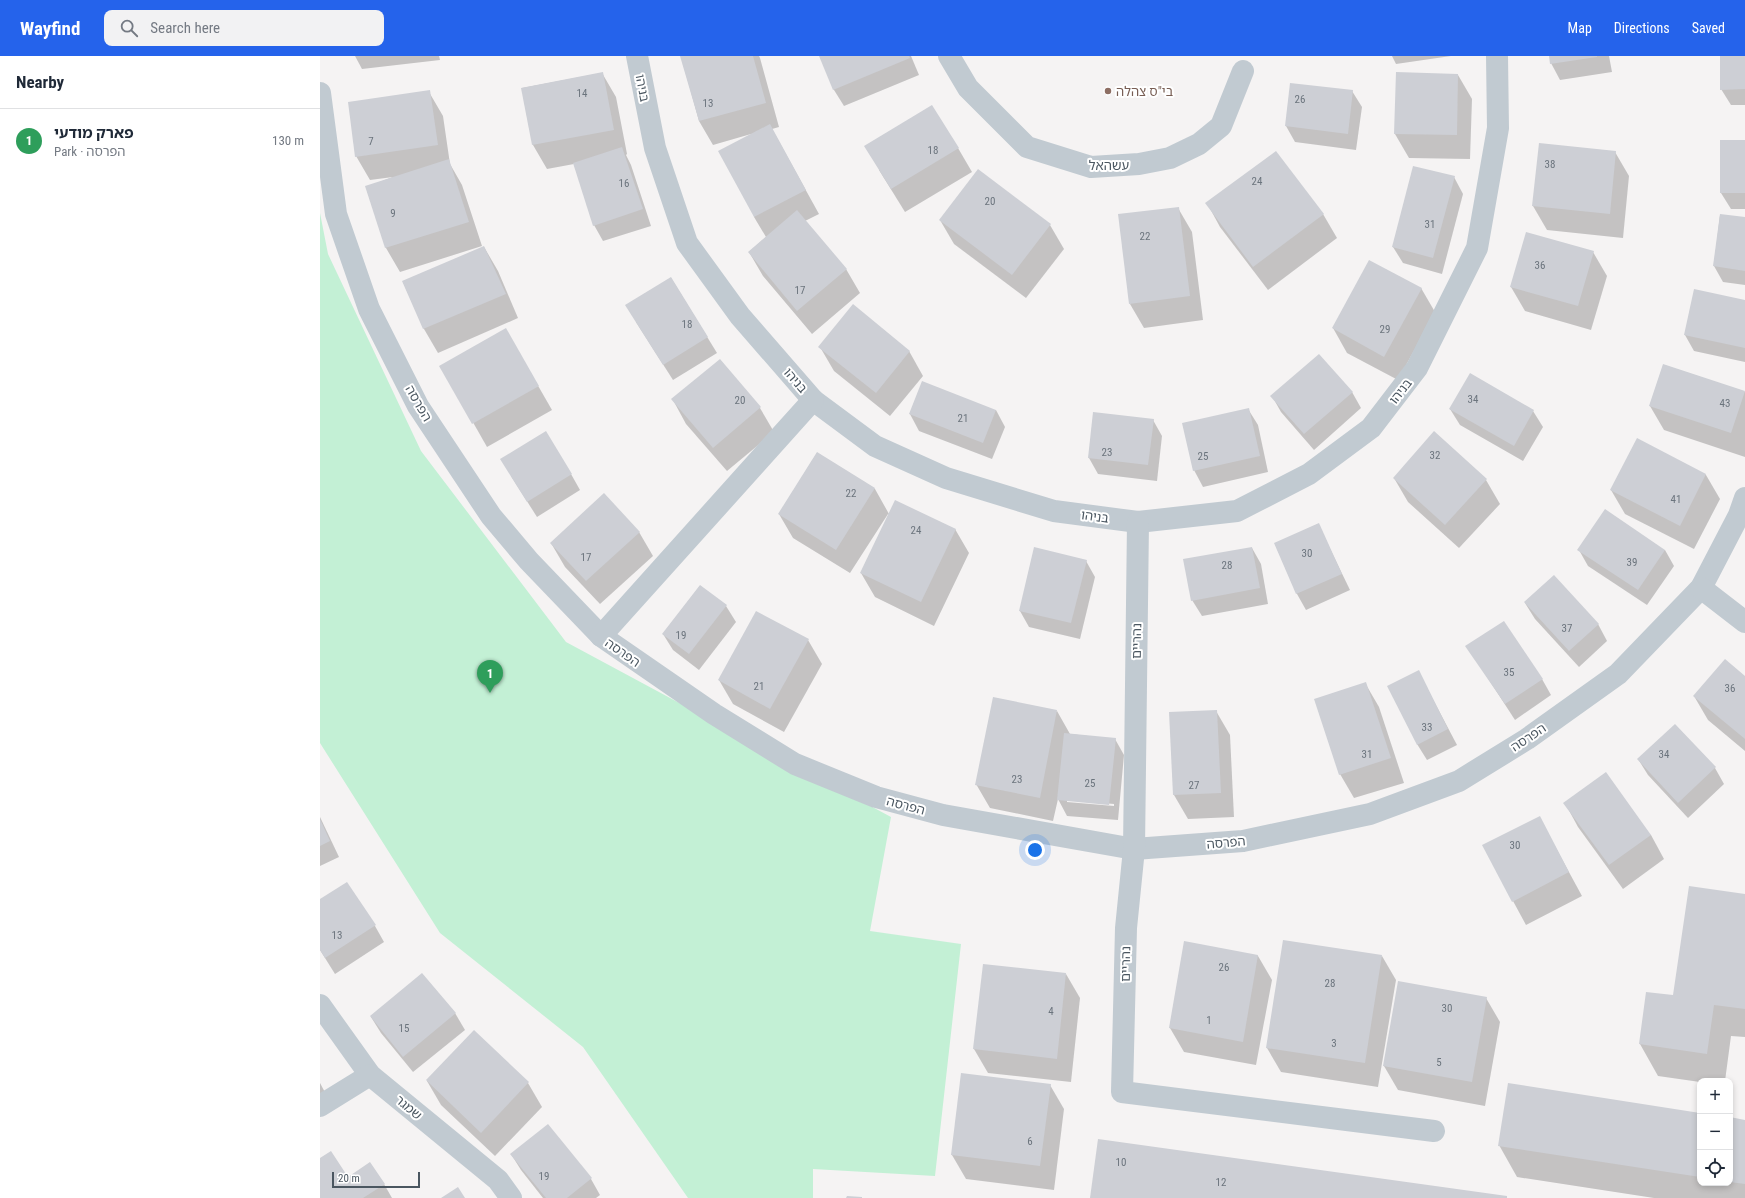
<!DOCTYPE html>
<html lang="en">
<head>
<meta charset="utf-8">
<style>
  :root { --surface:#fff; --page:#f2f2f3; --text:#1f2937; --muted:#747a83; --line:#e0e1e3; --accent:#2563eb }
  body { margin:0; font-family:"Roboto Condensed","Noto Sans Hebrew",sans-serif; background:var(--page); color:var(--text) }
  .controls { position:absolute; right:12px; bottom:12px; display:grid; overflow:hidden; border-radius:8px; box-shadow:0 2px 6px #0003 }
  .controls button { width:36px; height:36px; display:grid; place-items:center; padding:0; border:0; border-bottom:1px solid var(--line); background:var(--surface); color:var(--text); font:20px sans-serif }
  .scale { position:absolute; left:12px; bottom:10px; width:88px; box-sizing:border-box; padding-left:4px; border:2px solid #4a5660; border-top:0; font-size:11px; line-height:14px; white-space:nowrap; color:#4a5660; -webkit-text-stroke:3px #fff; paint-order:stroke }
  .you { position:absolute; left:715px; top:794px; width:14px; height:14px; margin:-10px; border:3px solid #fff; border-radius:50%; background:#1a73e8; box-shadow:0 0 0 6px #1a73e833 }
  .badge { display:grid; place-items:center; width:26px; height:26px; border-radius:50%; background:var(--accent); color:#fff; font-size:13px; font-weight:700 }
  .pin { position:absolute; translate:-50% -33px; filter:drop-shadow(0 1px 2px #0008) }
  .pin::after { content:''; position:absolute; top:21px; width:14px; height:12px; background:inherit; clip-path:polygon(0 0,100% 0,50% 100%) }
  .list { margin:0; padding:0; list-style:none }
  h2 { display:flex; justify-content:space-between; align-items:center; height:52px; margin:0; padding:0 16px; font-size:17px }
  h2 small { font-size:13px; font-weight:400; color:var(--muted) }
  .list li { display:grid; grid-template-columns:26px 1fr auto; gap:12px; align-items:center; box-sizing:border-box; height:64px; padding:0 16px; border-top:1px solid var(--line) }
  .list b { display:block; font-size:15px; white-space:nowrap }
  .list p { margin:0; font-size:13px; white-space:nowrap; color:var(--muted) }
  .list em { font-size:13px; font-style:normal; color:var(--muted) }
  .icon { flex:none; width:22px; height:22px; fill:none; stroke:currentColor; stroke-width:2; stroke-linecap:round; stroke-linejoin:round }
  .map { position:relative; flex:none; width:1425px; height:1142px; overflow:hidden }
  header { display:flex; align-items:center; gap:24px; box-sizing:border-box; height:56px; padding:0 20px; background:var(--accent); color:#fff }
  header strong { font-size:19px }
  nav { display:flex; gap:22px; margin-inline-start:auto; font-size:14px }
  .search { width:280px; height:36px; background:var(--page); display:flex; align-items:center; gap:10px; box-sizing:border-box; padding:0 14px; border-radius:8px; color:var(--muted); font-size:15px }
  main { display:flex }
  aside { flex:1; background:var(--surface) }
  .map>svg:first-child { display:block }
  .green { fill:#c3f0d5 }
  .shadow { fill:#0003; fill-rule:evenodd }
  .building { fill:#cdcfd5 }
  .lines { fill:none; stroke-linecap:round; stroke-linejoin:round }
  .minor { stroke:#c1cad1; stroke-width:22 }
  .education-dot { fill:#8d6e63; stroke:#fff; stroke-width:1.5 }
  .labels { text-anchor:middle; stroke-width:4; stroke-linejoin:round; paint-order:stroke }
  .number-label { font-size:11px; fill:#6b747d }
  .street-label { font-size:13px; fill:#4a5660; stroke:#fff }
  .education-label { font-size:13px; fill:#785e54; stroke:#fff; text-anchor:start }
</style>
</head>
<body>
<header>
<strong>Wayfind</strong>
<div class="search"><svg class="icon" aria-label="search" viewBox="0 0 24 24"><circle cx="10" cy="10" r="6"/><path d="M15 15l6 6"/></svg>Search here</div>
<nav><a>Map</a><a>Directions</a><a>Saved</a></nav>
</header>
<main>
<aside>
<h2>Nearby<small></small></h2>
<ul class="list">
<li><span class="badge" style="background:#2e9e5b">1</span><div><b>פארק מודעי</b><p>Park · הפרסה</p></div><em>130 m</em></li>
</ul>
</aside>
<div class="map">
<svg width="1425" height="1142" viewBox="0 0 1425 1142">
  <rect width="100%" height="100%" fill="#f5f3f3"/>
  <!-- green -->
  <path class="green" d="M 0,157 L 8,198 L 101,395 L 246,586 L 571,761 L 550,875 L 641,888 L 615,1120 L 493,1113 L 493,1142 L 368,1142 L 263,991 L 120,877 L 0,687 Z"/>
  <!-- shadow -->
  <g class="shadow">
    <path d="M 35,0 L 119,0 L 120,4 L 42,13 Z"/>
    <path d="M 361,0 L 439,0 L 440,2 L 459,71 L 452,73 L 499,158 L 485,165 L 526,213 L 540,237 L 492,278 L 443,220 L 429,196 L 446,181 L 434,161 L 431,78 L 393,89 L 379,65 Z"/>
    <path d="M 500,0 L 591,0 L 599,19 L 524,50 L 514,34 Z"/>
    <path d="M 1072,0 L 1131,0 L 1076,8 Z"/>
    <path d="M 1230,0 L 1289,0 L 1292,16 L 1240,24 L 1231,7 Z"/>
    <path d="M 1401,0 L 1425,0 L 1425,49 L 1411,49 L 1401,33 Z"/>
    <path d="M 282,17 L 296,41 L 307,98 L 306,99 L 311,109 L 331,170 L 283,185 L 274,169 L 254,108 L 227,113 L 213,89 L 202,32 Z"/>
    <path d="M 1138,19 L 1152,43 L 1150,103 L 1089,102 L 1075,78 Z"/>
    <path d="M 971,28 L 1032,35 L 1042,51 L 1036,94 L 975,86 L 966,70 Z"/>
    <path d="M 109,36 L 123,60 L 130,108 L 142,129 L 162,190 L 80,216 L 66,192 L 46,131 L 73,121 L 50,124 L 36,100 Z"/>
    <path d="M 1425,85 L 1425,153 L 1411,153 L 1401,137 Z"/>
    <path d="M 638,92 L 652,116 L 585,156 L 559,114 Z"/>
    <path d="M 1295,96 L 1309,120 L 1303,182 L 1227,174 L 1213,150 Z"/>
    <path d="M 1134,121 L 1143,138 L 1122,218 L 1083,207 L 1073,191 Z"/>
    <path d="M 887,147 L 1003,158 L 1017,182 L 948,234 L 900,171 Z"/>
    <path d="M 858,152 L 872,176 L 883,264 L 824,272 L 810,248 Z"/>
    <path d="M 1400,159 L 1425,162 L 1425,229 L 1403,226 L 1394,210 Z"/>
    <path d="M 620,164 L 730,169 L 744,193 L 706,242 L 634,188 Z"/>
    <path d="M 164,191 L 178,215 L 198,262 L 118,297 L 104,273 L 83,226 Z"/>
    <path d="M 1273,196 L 1287,220 L 1271,274 L 1205,255 L 1191,231 Z"/>
    <path d="M 351,222 L 397,297 L 353,324 L 316,266 Z"/>
    <path d="M 1101,232 L 1115,256 L 1078,324 L 1027,297 L 1013,272 Z"/>
    <path d="M 1425,245 L 1425,306 L 1374,295 L 1365,279 Z"/>
    <path d="M 186,274 L 232,354 L 167,391 L 121,310 Z"/>
    <path d="M 500,291 L 589,295 L 603,320 L 570,360 L 514,315 Z"/>
    <path d="M 400,304 L 440,352 L 454,376 L 407,415 L 366,368 L 353,344 Z"/>
    <path d="M 1344,309 L 1425,336 L 1425,401 L 1344,374 L 1330,350 Z"/>
    <path d="M 1032,336 L 1041,352 L 994,394 L 961,356 L 952,340 Z"/>
    <path d="M 928,353 L 938,369 L 948,416 L 883,431 L 874,414 Z"/>
    <path d="M 1130,353 L 1213,355 L 1223,371 L 1203,405 L 1140,369 Z"/>
    <path d="M 676,354 L 685,371 L 672,403 L 599,375 L 590,358 Z"/>
    <path d="M 833,364 L 842,380 L 837,425 L 778,418 L 769,402 Z"/>
    <path d="M 1317,384 L 1386,419 L 1400,443 L 1374,493 L 1305,458 L 1291,434 Z"/>
    <path d="M 497,397 L 555,433 L 569,458 L 635,473 L 649,497 L 614,570 L 555,541 L 541,517 L 569,459 L 568,458 L 530,517 L 473,482 L 459,458 Z"/>
    <path d="M 251,418 L 260,434 L 217,461 L 191,420 Z"/>
    <path d="M 1074,422 L 1166,424 L 1180,448 L 1139,492 L 1088,446 Z"/>
    <path d="M 998,468 L 1030,534 L 986,554 L 977,538 L 955,488 Z"/>
    <path d="M 319,476 L 333,500 L 280,548 L 245,511 L 231,487 Z"/>
    <path d="M 932,492 L 941,508 L 948,548 L 882,560 L 872,544 Z"/>
    <path d="M 1259,494 L 1345,494 L 1354,510 L 1327,549 L 1268,510 Z"/>
    <path d="M 766,505 L 775,521 L 760,583 L 709,571 L 700,555 Z"/>
    <path d="M 380,530 L 406,550 L 416,566 L 379,614 L 353,594 L 343,578 Z"/>
    <path d="M 1205,547 L 1278,568 L 1287,585 L 1259,611 L 1215,563 Z"/>
    <path d="M 488,584 L 502,608 L 464,676 L 413,648 L 399,624 Z"/>
    <path d="M 1147,590 L 1222,623 L 1231,639 L 1195,664 Z"/>
    <path d="M 1098,615 L 1137,689 L 1107,704 L 1097,688 Z"/>
    <path d="M 1425,621 L 1425,695 L 1388,664 L 1374,640 Z"/>
    <path d="M 1045,627 L 1059,651 L 1084,727 L 1034,742 L 1020,718 Z"/>
    <path d="M 737,655 L 750,678 L 795,683 L 804,699 L 798,764 L 747,760 L 738,743 L 733,765 L 670,752 L 656,728 ZM 747,744 L 794,748 L 794,750 L 747,746 Z"/>
    <path d="M 896,655 L 910,679 L 914,761 L 868,763 L 854,739 L 850,657 Z"/>
    <path d="M 1318,703 L 1395,712 L 1404,728 L 1368,762 L 1328,719 Z"/>
    <path d="M 1245,747 L 1331,779 L 1344,803 L 1303,833 L 1258,771 Z"/>
    <path d="M 0,761 L 19,801 L 0,810 Z"/>
    <path d="M 1219,761 L 1262,840 L 1206,869 L 1193,845 Z"/>
    <path d="M 1425,839 L 1425,981 L 1411,980 L 1405,1025 L 1380,1026 L 1338,1020 L 1320,988 L 1327,937 L 1354,941 Z"/>
    <path d="M 0,844 L 55,870 L 64,886 L 15,918 L 0,894 Z"/>
    <path d="M 865,887 L 938,900 L 952,924 L 936,1009 L 864,996 L 850,972 Z"/>
    <path d="M 1062,900 L 1076,924 L 1058,1031 L 961,1016 L 947,992 Z"/>
    <path d="M 102,918 L 135,957 L 145,974 L 93,1016 L 61,977 L 51,961 Z"/>
    <path d="M 746,918 L 760,942 L 751,1026 L 668,1017 L 654,993 Z"/>
    <path d="M 1166,942 L 1180,966 L 1165,1050 L 1078,1034 L 1064,1010 Z"/>
    <path d="M 154,975 L 208,1027 L 222,1051 L 175,1100 L 121,1049 L 107,1025 Z"/>
    <path d="M 0,1027 L 7,1040 L 0,1044 Z"/>
    <path d="M 730,1029 L 744,1053 L 734,1134 L 646,1123 L 632,1099 Z"/>
    <path d="M 1380,1058 L 1380,1127 L 1410,1127 L 1410,1062 L 1425,1065 L 1425,1142 L 1334,1142 L 1197,1121 L 1179,1089 Z"/>
    <path d="M 191,1098 L 271,1123 L 280,1139 L 276,1142 L 223,1142 L 201,1114 Z"/>
    <path d="M 0,1103 L 28,1122 L 64,1128 L 72,1142 L 0,1142 Z"/>
  </g>
  <!-- building -->
  <g class="building">
    <path d="M 360,0 L 433,0 L 446,47 L 379,65 Z"/>
    <path d="M 499,0 L 589,0 L 590,2 L 513,34 Z"/>
    <path d="M 1229,0 L 1277,0 L 1277,1 L 1230,8 Z"/>
    <path d="M 1400,0 L 1425,0 L 1425,33 L 1400,34 Z"/>
    <path d="M 283,16 L 294,74 L 212,89 L 201,32 Z"/>
    <path d="M 1076,16 L 1138,18 L 1137,79 L 1074,78 Z"/>
    <path d="M 970,27 L 1033,34 L 1028,78 L 965,70 Z"/>
    <path d="M 110,34 L 118,89 L 35,101 L 28,46 Z"/>
    <path d="M 612,49 L 639,92 L 571,133 L 544,90 Z"/>
    <path d="M 450,68 L 486,134 L 434,161 L 398,95 Z"/>
    <rect x="1400" y="84" width="25" height="53"/>
    <path d="M 1219,87 L 1296,95 L 1290,158 L 1212,150 Z"/>
    <path d="M 302,91 L 323,153 L 273,170 L 253,107 Z"/>
    <path d="M 956,95 L 1004,158 L 933,211 L 885,147 Z"/>
    <path d="M 129,103 L 149,166 L 65,192 L 45,130 Z"/>
    <path d="M 1093,110 L 1135,120 L 1113,202 L 1072,191 Z"/>
    <path d="M 658,113 L 731,168 L 692,219 L 619,164 Z"/>
    <path d="M 859,151 L 870,240 L 809,248 L 798,158 Z"/>
    <path d="M 477,154 L 527,213 L 477,255 L 428,196 Z"/>
    <path d="M 1400,158 L 1425,161 L 1425,215 L 1393,210 Z"/>
    <path d="M 1206,176 L 1274,195 L 1258,250 L 1190,231 Z"/>
    <path d="M 164,190 L 186,238 L 103,273 L 82,225 Z"/>
    <path d="M 1049,204 L 1102,232 L 1064,301 L 1012,272 Z"/>
    <path d="M 351,221 L 388,281 L 343,309 L 305,249 Z"/>
    <path d="M 1374,233 L 1425,244 L 1425,292 L 1364,279 Z"/>
    <path d="M 533,248 L 590,295 L 556,337 L 498,291 Z"/>
    <path d="M 186,272 L 219,330 L 152,368 L 119,310 Z"/>
    <path d="M 999,298 L 1033,336 L 984,378 L 950,340 Z"/>
    <path d="M 400,303 L 441,351 L 393,392 L 351,343 Z"/>
    <path d="M 1343,308 L 1425,335 L 1411,377 L 1329,350 Z"/>
    <path d="M 1150,317 L 1214,354 L 1194,390 L 1129,353 Z"/>
    <path d="M 602,325 L 676,354 L 663,387 L 589,358 Z"/>
    <path d="M 929,352 L 940,400 L 873,415 L 862,367 Z"/>
    <path d="M 773,356 L 834,363 L 828,409 L 768,402 Z"/>
    <path d="M 226,375 L 252,418 L 207,446 L 180,403 Z"/>
    <path d="M 1114,375 L 1167,423 L 1125,469 L 1073,422 Z"/>
    <path d="M 1317,382 L 1386,418 L 1360,470 L 1290,434 Z"/>
    <path d="M 497,396 L 555,432 L 516,494 L 458,458 Z"/>
    <path d="M 284,437 L 320,476 L 266,525 L 230,487 Z"/>
    <path d="M 575,444 L 636,473 L 601,546 L 540,517 Z"/>
    <path d="M 1285,453 L 1345,494 L 1318,534 L 1257,494 Z"/>
    <path d="M 999,467 L 1022,518 L 976,538 L 954,487 Z"/>
    <path d="M 714,491 L 767,504 L 751,567 L 699,555 Z"/>
    <path d="M 932,491 L 940,532 L 871,545 L 863,503 Z"/>
    <path d="M 1234,519 L 1279,568 L 1249,595 L 1204,546 Z"/>
    <path d="M 380,529 L 407,549 L 369,598 L 342,578 Z"/>
    <path d="M 436,555 L 489,583 L 450,653 L 398,624 Z"/>
    <path d="M 1184,565 L 1223,623 L 1185,648 L 1145,590 Z"/>
    <path d="M 1405,603 L 1425,620 L 1425,683 L 1373,640 Z"/>
    <path d="M 1099,614 L 1128,673 L 1097,689 L 1067,630 Z"/>
    <path d="M 1046,626 L 1071,702 L 1019,719 L 994,643 Z"/>
    <path d="M 673,641 L 737,654 L 720,742 L 655,729 Z"/>
    <path d="M 897,654 L 901,737 L 853,739 L 849,656 Z"/>
    <path d="M 1355,668 L 1396,711 L 1358,747 L 1317,703 Z"/>
    <path d="M 744,677 L 796,682 L 789,749 L 737,744 Z"/>
    <path d="M 1286,716 L 1331,779 L 1289,809 L 1243,747 Z"/>
    <path d="M 1220,760 L 1249,816 L 1192,846 L 1162,789 Z"/>
    <path d="M 0,763 L 10,785 L 0,790 Z"/>
    <path d="M 27,826 L 56,869 L 5,902 L 0,894 L 0,843 Z"/>
    <path d="M 1369,830 L 1425,838 L 1425,953 L 1394,949 L 1387,998 L 1319,988 L 1326,936 L 1353,939 Z"/>
    <path d="M 963,884 L 1062,899 L 1045,1007 L 946,992 Z"/>
    <path d="M 864,885 L 938,899 L 923,986 L 849,972 Z"/>
    <path d="M 663,908 L 746,917 L 737,1003 L 653,993 Z"/>
    <path d="M 102,917 L 136,957 L 83,1001 L 50,960 Z"/>
    <path d="M 1078,925 L 1167,941 L 1152,1026 L 1063,1010 Z"/>
    <path d="M 154,974 L 209,1026 L 161,1077 L 106,1024 Z"/>
    <path d="M 641,1017 L 731,1028 L 720,1110 L 631,1099 Z"/>
    <path d="M 1188,1027 L 1380,1057 L 1380,1121 L 1178,1090 Z"/>
    <path d="M 1410,1061 L 1425,1064 L 1425,1128 L 1410,1126 Z"/>
    <path d="M 228,1068 L 272,1122 L 247,1142 L 226,1142 L 190,1098 Z"/>
    <path d="M 778,1083 L 1187,1140 L 1187,1142 L 770,1142 Z"/>
    <path d="M 11,1095 L 28,1121 L 50,1106 L 65,1128 L 43,1142 L 0,1142 L 0,1102 Z"/>
    <path d="M 138,1131 L 145,1142 L 121,1142 Z"/>
    <path d="M 527,1140 L 542,1141 L 542,1142 L 526,1142 Z"/>
  </g>
  <g class="lines">
    <!-- minor -->
    <g class="minor">
      <path d="M 317,0 L 335,92 L 367,187 L 420,260 L 493,344 L 555,390 L 626,422 L 734,455 L 818,466 L 917,455 L 989,418 L 1051,372 L 1097,312 L 1157,192 L 1178,72 L 1177,0"/>
      <path d="M 629,0 L 648,32 L 707,91 L 771,111 L 819,108 L 850,102 L 879,88 L 901,70 L 923,15"/>
      <path d="M 0,37 L 16,158 L 49,253 L 98,350 L 171,460 L 209,505 L 281,580 L 394,658 L 475,708 L 556,741 L 623,759 L 814,793 L 923,785 L 1050,758 L 1139,725 L 1207,683 L 1298,618 L 1381,532 L 1419,459 L 1425,442"/>
      <path d="M 818,466 L 814,793 L 806,872 L 802,1036 L 1114,1075"/>
      <path d="M 1381,532 L 1425,566"/>
      <path d="M 281,580 L 493,344"/>
      <path d="M 0,949 L 50,1019 L 178,1124 L 191,1142"/>
      <path d="M 0,1050 L 50,1019"/>
    </g>
  </g>
  <!-- markers -->
  <circle class="education-dot" cx="788" cy="35" r="4"/>
  <g class="labels">
    <!-- number labels -->
    <g class="number-label">
      <text x="262" y="41">14</text>
      <text x="980" y="47">26</text>
      <text x="388" y="51">13</text>
      <text x="51" y="89">7</text>
      <text x="613" y="98">18</text>
      <text x="1230" y="112">38</text>
      <text x="937" y="129">24</text>
      <text x="304" y="131">16</text>
      <text x="670" y="149">20</text>
      <text x="73" y="161">9</text>
      <text x="1110" y="172">31</text>
      <text x="825" y="184">22</text>
      <text x="1220" y="213">36</text>
      <text x="480" y="238">17</text>
      <text x="367" y="272">18</text>
      <text x="1065" y="277">29</text>
      <text x="1153" y="347">34</text>
      <text x="420" y="348">20</text>
      <text x="1405" y="351">43</text>
      <text x="643" y="366">21</text>
      <text x="787" y="400">23</text>
      <text x="1115" y="403">32</text>
      <text x="883" y="404">25</text>
      <text x="531" y="441">22</text>
      <text x="1356" y="447">41</text>
      <text x="596" y="478">24</text>
      <text x="987" y="501">30</text>
      <text x="266" y="505">17</text>
      <text x="1312" y="510">39</text>
      <text x="907" y="513">28</text>
      <text x="1247" y="576">37</text>
      <text x="361" y="583">19</text>
      <text x="1189" y="620">35</text>
      <text x="439" y="634">21</text>
      <text x="1410" y="636">36</text>
      <text x="1107" y="675">33</text>
      <text x="1047" y="702">31</text>
      <text x="1344" y="702">34</text>
      <text x="697" y="727">23</text>
      <text x="770" y="731">25</text>
      <text x="874" y="733">27</text>
      <text x="1195" y="793">30</text>
      <text x="17" y="883">13</text>
      <text x="904" y="915">26</text>
      <text x="1010" y="931">28</text>
      <text x="1127" y="956">30</text>
      <text x="731" y="959">4</text>
      <text x="889" y="968">1</text>
      <text x="84" y="976">15</text>
      <text x="1014" y="991">3</text>
      <text x="1119" y="1010">5</text>
      <text x="710" y="1089">6</text>
      <text x="801" y="1110">10</text>
      <text x="224" y="1124">19</text>
      <text x="901" y="1130">12</text>
    </g>
    <!-- street labels -->
    <g class="street-label">
      <text transform="translate(323 32) rotate(79)" y="5">בניהו</text>
      <text x="789" y="114">עשהאל</text>
      <text transform="translate(476 324) rotate(49)" y="5">בניהו</text>
      <text transform="translate(1080 335) rotate(-52)" y="5">בניהו</text>
      <text transform="translate(99 347) rotate(60)" y="5">הפרסה</text>
      <text transform="translate(775 460) rotate(8)" y="5">בניהו</text>
      <text transform="translate(816 585) rotate(-89)" y="5">נהריים</text>
      <text transform="translate(303 596) rotate(35)" y="5">הפרסה</text>
      <text transform="translate(1208 681) rotate(-34)" y="5">הפרסה</text>
      <text transform="translate(586 749) rotate(15)" y="5">הפרסה</text>
      <text transform="translate(906 786) rotate(-5)" y="5">הפרסה</text>
      <text transform="translate(805 908) rotate(-89)" y="5">נהריים</text>
      <text transform="translate(89 1051) rotate(40)" y="5">שמגר</text>
    </g>
    <!-- education labels -->
    <g class="education-label">
      <text x="796" y="40">בי"ס צהלה</text>
    </g>
  </g>
</svg>
<div class="controls">
<button>+</button>
<button>−</button>
<button><svg class="icon" aria-label="locate" viewBox="0 0 24 24"><circle cx="12" cy="12" r="6"/><path d="M12 2v4M12 18v4M2 12h4M18 12h4"/></svg></button>
</div>
<div class="scale">20 m</div>
<div class="you"></div>
<div class="pin badge" style="left:170px;top:637px;background:#2e9e5b">1</div>
</div>
</main>
</body>
</html>
